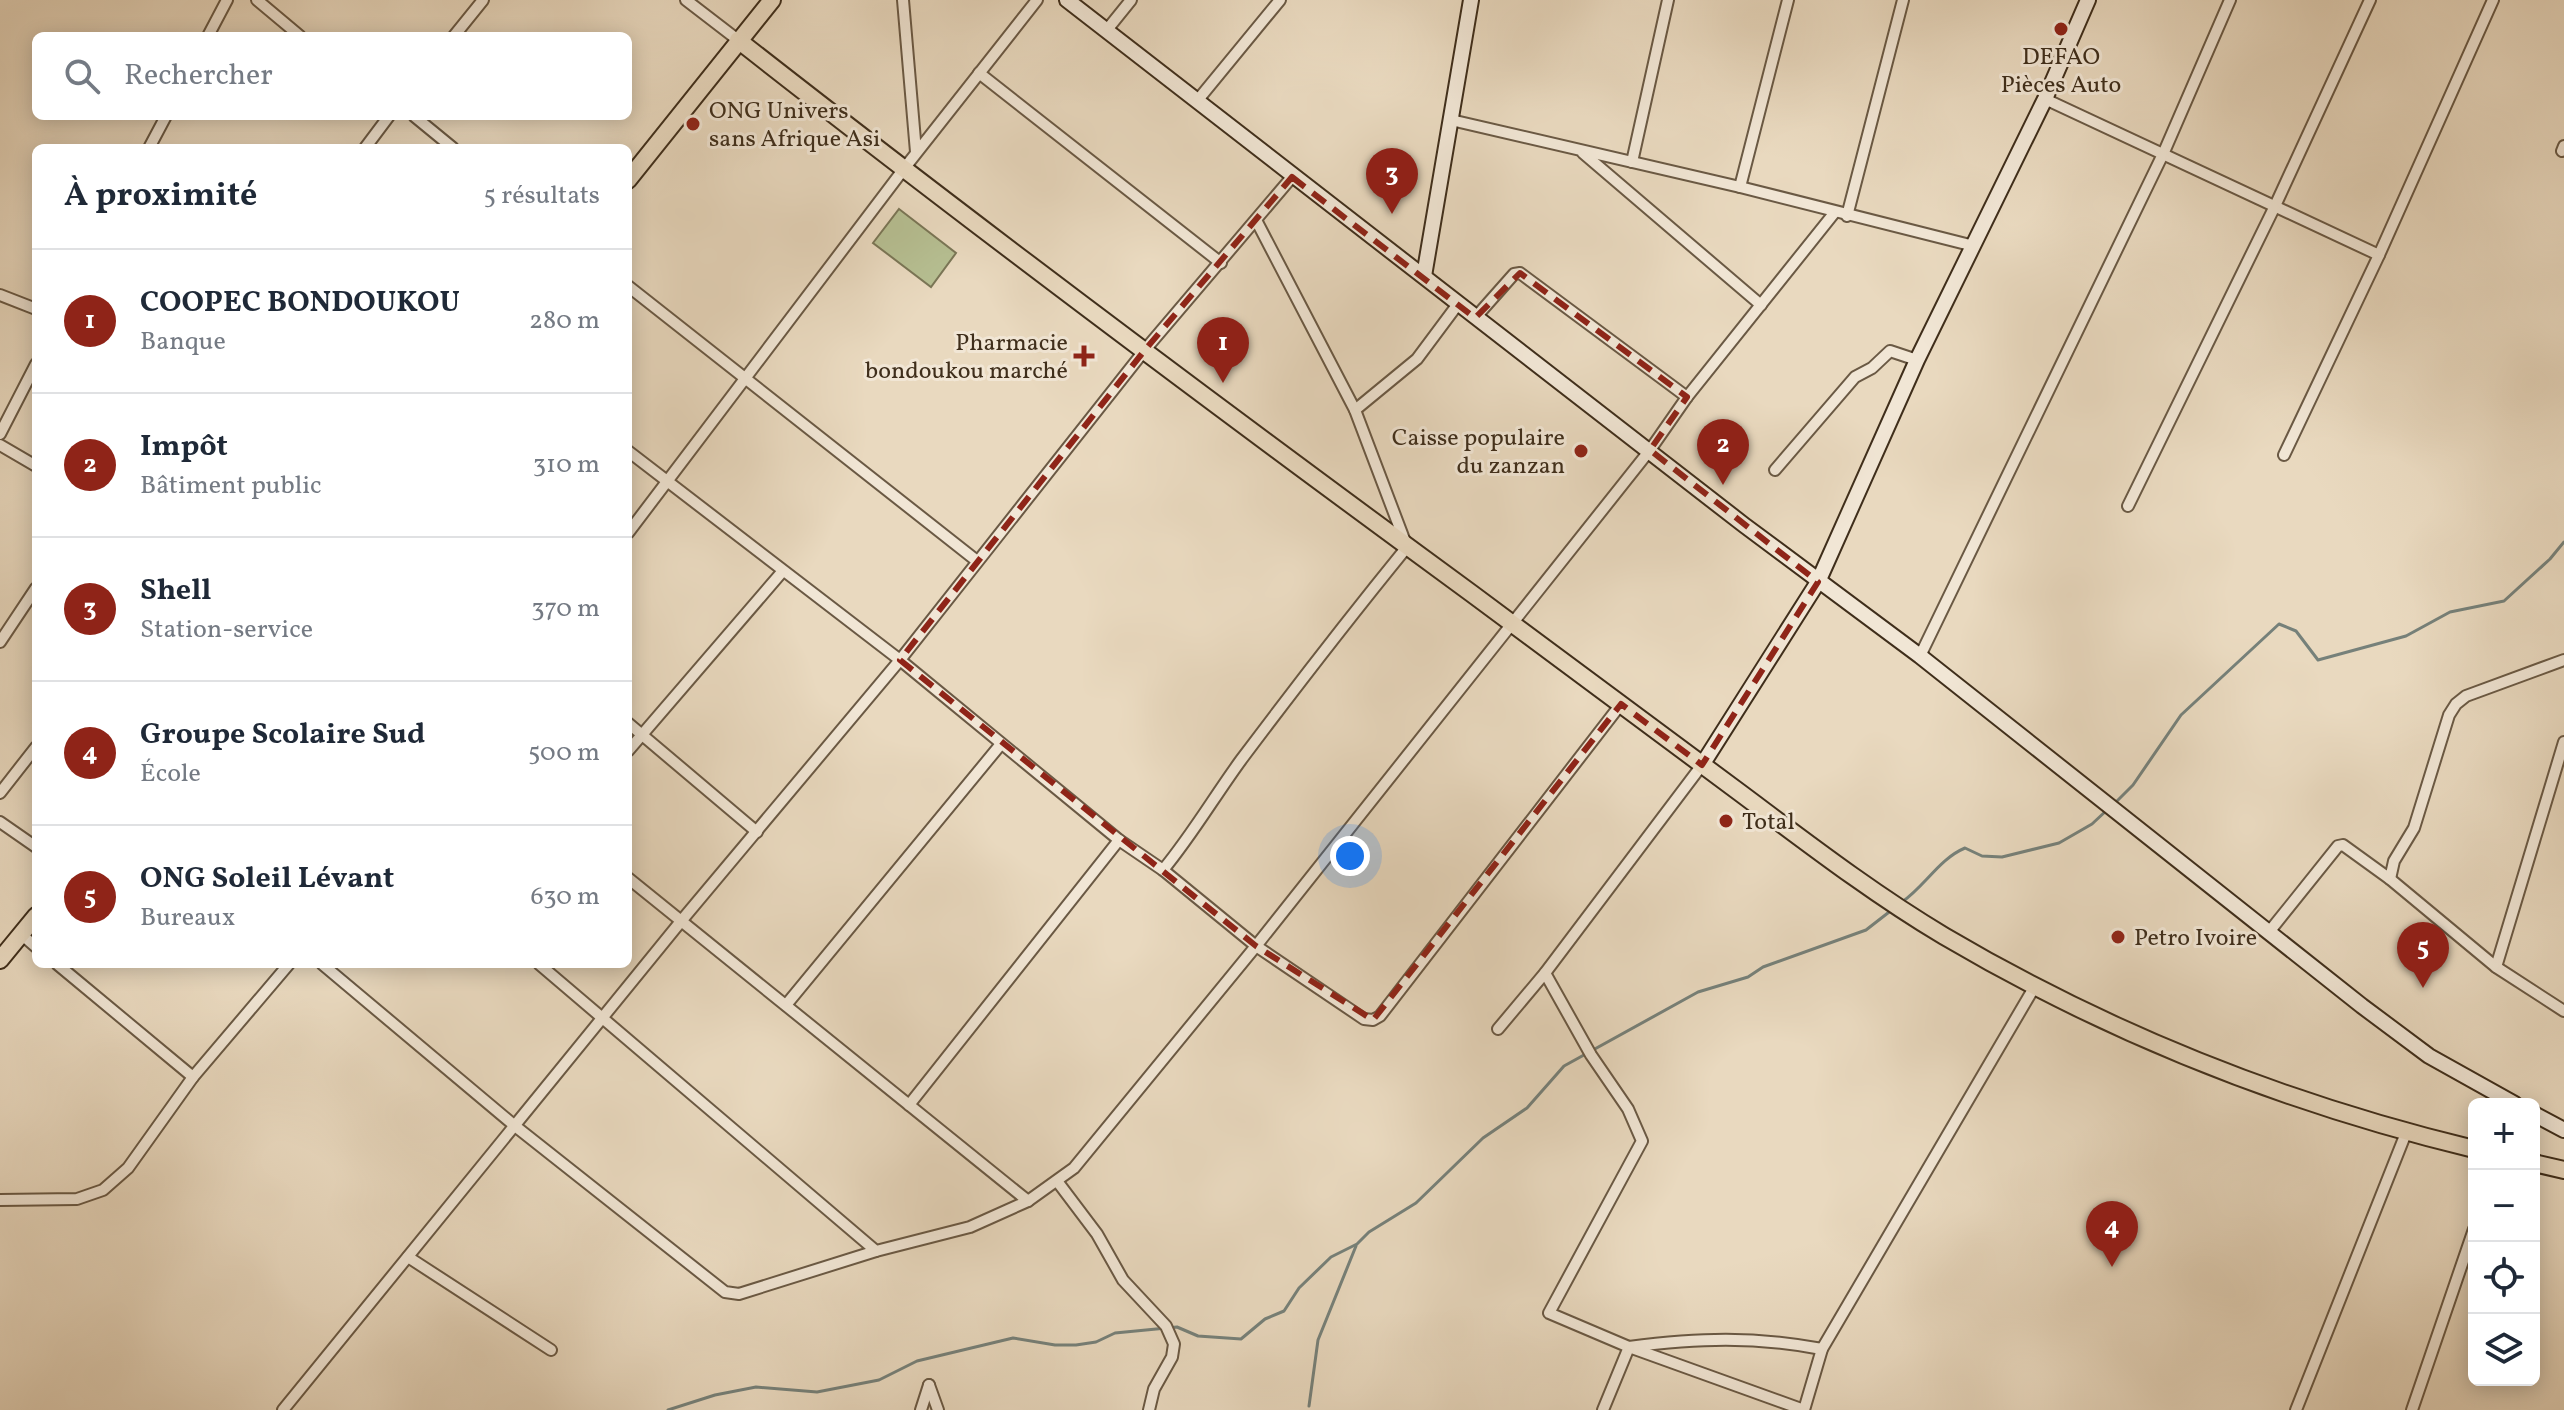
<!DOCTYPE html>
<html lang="fr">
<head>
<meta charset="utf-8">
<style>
  :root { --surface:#fff; --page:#f2f2f3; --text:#1f2937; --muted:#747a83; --line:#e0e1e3; --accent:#8f2418 }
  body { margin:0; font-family:Vollkorn,serif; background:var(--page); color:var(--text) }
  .controls { position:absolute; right:24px; bottom:24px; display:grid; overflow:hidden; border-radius:12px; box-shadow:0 4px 20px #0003 }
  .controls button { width:72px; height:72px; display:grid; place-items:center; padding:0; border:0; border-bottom:2px solid var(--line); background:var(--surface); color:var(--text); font:40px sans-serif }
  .you { position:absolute; left:1350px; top:856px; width:28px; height:28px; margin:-20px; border:6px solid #fff; border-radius:50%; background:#1a73e8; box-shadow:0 0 0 12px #1a73e833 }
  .badge { display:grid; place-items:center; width:52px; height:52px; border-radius:50%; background:var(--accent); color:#fff; font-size:26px; font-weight:700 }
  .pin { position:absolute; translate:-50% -66px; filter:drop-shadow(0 2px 4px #0008) }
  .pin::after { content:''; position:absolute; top:42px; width:28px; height:24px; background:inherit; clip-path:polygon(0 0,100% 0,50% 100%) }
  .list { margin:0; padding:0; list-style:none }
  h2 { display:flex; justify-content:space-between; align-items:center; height:104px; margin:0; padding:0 32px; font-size:34px }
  h2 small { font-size:26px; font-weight:400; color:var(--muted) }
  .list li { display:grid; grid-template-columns:52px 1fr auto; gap:24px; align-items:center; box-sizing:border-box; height:144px; padding:0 32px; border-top:2px solid var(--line) }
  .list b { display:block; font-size:30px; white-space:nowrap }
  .list p { margin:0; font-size:26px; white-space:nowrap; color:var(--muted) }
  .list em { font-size:26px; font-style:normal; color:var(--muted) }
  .icon { flex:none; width:44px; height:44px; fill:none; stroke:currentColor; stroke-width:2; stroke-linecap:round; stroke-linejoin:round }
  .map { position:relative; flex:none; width:2564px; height:1410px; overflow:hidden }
  .search { position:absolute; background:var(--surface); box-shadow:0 4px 20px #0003; left:32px; top:32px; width:600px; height:88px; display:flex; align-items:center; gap:20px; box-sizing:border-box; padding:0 28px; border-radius:12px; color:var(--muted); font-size:30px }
  .panel { position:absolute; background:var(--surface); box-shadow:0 4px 20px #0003; left:32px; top:144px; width:600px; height:824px; border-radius:12px }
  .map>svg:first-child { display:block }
  .park { fill:#b6bf92; stroke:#7a7656; stroke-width:2 }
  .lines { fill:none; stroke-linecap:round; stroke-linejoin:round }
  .stream { stroke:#76817a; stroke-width:3 }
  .street-casing { stroke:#6a5944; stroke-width:14 }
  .secondary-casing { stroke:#3f2e1b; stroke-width:18 }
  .primary-casing { stroke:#3f2e1b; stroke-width:20 }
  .street { stroke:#f1e6d5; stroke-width:10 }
  .secondary { stroke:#f1e6d5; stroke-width:14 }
  .primary { stroke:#e9d9bf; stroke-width:16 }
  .marked { fill:none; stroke:#8f2418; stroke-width:6; stroke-dasharray:16 10; stroke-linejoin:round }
  .poi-dot { fill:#8f2418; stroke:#f1e6d5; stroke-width:3 }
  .labels { text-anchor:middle; stroke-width:6; stroke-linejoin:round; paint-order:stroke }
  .poi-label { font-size:24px; fill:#3f2e1b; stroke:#f1e6d5; text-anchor:start }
</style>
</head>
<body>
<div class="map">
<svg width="2564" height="1410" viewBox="0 0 2564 1410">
  <rect width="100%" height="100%" fill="#e9d9bf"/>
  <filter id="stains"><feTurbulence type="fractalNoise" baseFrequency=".0025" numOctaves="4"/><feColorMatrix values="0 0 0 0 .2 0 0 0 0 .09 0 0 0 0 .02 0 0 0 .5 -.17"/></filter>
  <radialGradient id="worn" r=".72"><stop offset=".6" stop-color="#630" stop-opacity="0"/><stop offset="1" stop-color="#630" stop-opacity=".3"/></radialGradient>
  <!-- park -->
  <path class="park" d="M 899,209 L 956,253 L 931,287 L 873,243 Z"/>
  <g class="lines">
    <!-- stream -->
    <g class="stream">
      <path d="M 2113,805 L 2133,785 L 2181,715 L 2279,624 L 2296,631 L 2318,660 L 2406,636 L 2450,612 L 2504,601 L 2550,559 L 2564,542"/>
      <path d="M 1902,902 C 1926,885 1939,859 1965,848 L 1982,856 L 2002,857 L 2059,843 L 2092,824 L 2107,810"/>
      <path d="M 1309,1406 L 1318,1340 L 1356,1246"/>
      <path d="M 668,1410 L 715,1395 L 756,1387 L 817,1392 L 879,1380 L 917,1361 L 1013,1338 L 1055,1345 L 1076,1345 L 1096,1342 L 1115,1333 L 1177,1327 L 1198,1336 L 1241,1339 L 1265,1319 L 1284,1311 L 1299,1288 L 1331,1257 L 1357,1244 L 1369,1232 L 1416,1203 L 1483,1138 L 1527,1108 L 1564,1066 L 1698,992 L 1748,977 L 1763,967 L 1866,930 L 1893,909"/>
    </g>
    <!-- street casing -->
    <g class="street-casing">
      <g id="street">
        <path d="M 257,0 L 300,36"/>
        <path d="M 686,0 L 738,40"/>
        <path d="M 903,0 L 916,152"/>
        <path d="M 1106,31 L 1131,0"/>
        <path d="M 208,36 L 227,0"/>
        <path d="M 454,36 L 483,0"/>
        <path d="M 979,73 L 1221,263"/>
        <path d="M 2045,99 L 2379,255 L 2493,0"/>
        <path d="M 1197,101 L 1280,0"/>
        <path d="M 414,116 L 453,148"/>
        <path d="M 1451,120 L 1740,187 L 1974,246"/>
        <path d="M 149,148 L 166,116"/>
        <path d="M 365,148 L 389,116"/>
        <path d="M 2562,151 L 2564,146"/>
        <path d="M 1583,153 L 1761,305"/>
        <path d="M 1632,162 L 1668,0"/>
        <path d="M 1740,187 L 1788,0"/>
        <path d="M 1847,216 L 1903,0"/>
        <path d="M 628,286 L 977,561"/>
        <path d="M 0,295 L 36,309"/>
        <path d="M 1475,318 L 1514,274 L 1520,273 L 1687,397"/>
        <path d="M 1355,410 L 1417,359 L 1458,304"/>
        <path d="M 0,434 L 36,364"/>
        <path d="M 0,445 L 36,466"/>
        <path d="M 628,451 L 900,660 L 1119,840 L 1163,870 L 1256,946 L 1364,1019 L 1373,1020 L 1380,1016 L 1621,704"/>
        <path d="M 2284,455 L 2379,255"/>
        <path d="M 1775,470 L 1855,377 L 1872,368 L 1890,351 L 1917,360"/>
        <path d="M 2128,506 L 2275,206 L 2370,0"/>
        <path d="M 628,533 L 903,170 L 1037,0"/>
        <path d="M 0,642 L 36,588"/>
        <path d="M 1920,656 L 2164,152 L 2230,0"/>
        <path d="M 628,723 L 757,832"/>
        <path d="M 628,751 L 782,572"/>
        <path d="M 0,793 L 36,747"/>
        <path d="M 0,822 L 36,847"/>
        <path d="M 1163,870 C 1192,835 1214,797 1241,760 C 1295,688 1350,617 1407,547 L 1355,410 L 1256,220"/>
        <path d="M 628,878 L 1028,1201"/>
        <path d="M 2390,879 L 2496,967 L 2564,1011"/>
        <path d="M 2269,932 L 2338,846 L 2343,845 L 2390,879 L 2394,861 L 2414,828 L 2449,715 L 2456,704 L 2466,696 L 2564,660"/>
        <path d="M 21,934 L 36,947"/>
        <path d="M 57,964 L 193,1077"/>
        <path d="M 322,964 L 515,1126 L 725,1292 L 739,1294 L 876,1251"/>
        <path d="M 539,964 L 876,1251 L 970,1227 L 1028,1201 L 1074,1168 L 1256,946 L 1650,450 L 1687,397 L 1835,212"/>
        <path d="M 2496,967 L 2564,742"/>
        <path d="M 1545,973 L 1591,1055 L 1628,1109 L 1642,1141 L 1549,1313 L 1629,1347 L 1804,1410"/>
        <path d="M 786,1005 L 1001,744"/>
        <path d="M 1498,1029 L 1545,973 L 1702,765"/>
        <path d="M 909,1105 L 1119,840"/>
        <path d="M 1057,1181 L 1097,1234 L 1123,1280 L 1166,1326 L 1174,1344 L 1172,1357 L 1154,1389 L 1149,1410"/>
        <path d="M 0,1200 L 77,1199 L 103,1190 L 128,1168 L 193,1077 L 289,964"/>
        <path d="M 408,1257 L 551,1350"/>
        <path d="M 929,1385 L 938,1410"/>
        <path d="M 283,1410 L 682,920 L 900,660 L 1144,351 L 1292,177"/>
        <path d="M 921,1410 L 929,1385"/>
        <path d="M 1603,1410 L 1629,1347 C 1698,1338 1754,1336 1822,1349"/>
        <path d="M 1804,1410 L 1822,1349 L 2035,986"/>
        <path d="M 2296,1410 L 2406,1133"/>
        <path d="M 2412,1410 L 2474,1229"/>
      </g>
    </g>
    <!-- secondary casing -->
    <g class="secondary-casing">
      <g id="secondary">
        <path d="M 1067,0 L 1744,525 L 1920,656 L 2362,1006 L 2429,1056 L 2515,1104"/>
        <path d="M 1424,276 L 1471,0"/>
        <path d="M 1702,765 L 1818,582 L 1917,360 L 2045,99 L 2088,0"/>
        <path d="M 2534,1114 L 2564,1130"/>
      </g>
    </g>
    <!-- primary casing -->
    <g class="primary-casing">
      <g id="primary">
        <path d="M 738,40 C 979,229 1224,412 1471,593 C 1560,659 1649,726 1739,792 C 1806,842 1872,893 1944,936 C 2110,1034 2287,1104 2474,1149"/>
        <path d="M 628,180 L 772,0"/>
        <path d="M 0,960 L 36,916"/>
        <path d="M 2534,1163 L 2564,1170"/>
      </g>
    </g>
    <!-- street -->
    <use href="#street" class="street"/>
    <!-- secondary -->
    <use href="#secondary" class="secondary"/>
    <!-- primary -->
    <use href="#primary" class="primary"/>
  </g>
  <!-- marked area -->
  <path class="marked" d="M 1292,177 L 1475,318 L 1520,273 L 1687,397 L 1650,450 L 1818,582 L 1702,765 L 1621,704 L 1373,1020 L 1256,946 L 900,660 L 1144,351 Z"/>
  <!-- markers -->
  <g class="poi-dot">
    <circle cx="2061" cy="29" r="8"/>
    <circle cx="693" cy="124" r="8"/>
    <path d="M1080 344h8v8h8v8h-8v8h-8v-8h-8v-8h8z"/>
    <circle cx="1581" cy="451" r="8"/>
    <circle cx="1726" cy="821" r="8"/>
    <circle cx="2118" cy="937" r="8"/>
  </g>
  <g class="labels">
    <!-- poi labels -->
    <g class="poi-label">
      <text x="2061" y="64" text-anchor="middle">DEFAO<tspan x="2061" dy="28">Pièces Auto</tspan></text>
      <text x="709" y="118">ONG Univers<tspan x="709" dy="28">sans Afrique Asi</tspan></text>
      <text x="1068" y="350" text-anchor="end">Pharmacie<tspan x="1068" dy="28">bondoukou marché</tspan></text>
      <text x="1565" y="445" text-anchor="end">Caisse populaire<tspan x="1565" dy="28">du zanzan</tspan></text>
      <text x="1742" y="829">Total</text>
      <text x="2134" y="945">Petro Ivoire</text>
    </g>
  </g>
  <rect width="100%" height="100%" filter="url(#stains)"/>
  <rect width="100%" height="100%" fill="url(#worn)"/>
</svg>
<div class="controls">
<button>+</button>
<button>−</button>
<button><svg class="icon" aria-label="locate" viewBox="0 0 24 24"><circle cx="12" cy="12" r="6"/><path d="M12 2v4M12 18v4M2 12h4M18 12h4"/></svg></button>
<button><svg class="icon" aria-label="layers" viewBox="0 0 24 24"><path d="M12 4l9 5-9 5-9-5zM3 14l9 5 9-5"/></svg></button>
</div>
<div class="you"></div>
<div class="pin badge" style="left:1223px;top:383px">1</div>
<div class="pin badge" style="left:1723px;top:485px">2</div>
<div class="pin badge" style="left:1392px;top:214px">3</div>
<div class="pin badge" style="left:2112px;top:1267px">4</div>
<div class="pin badge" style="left:2423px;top:988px">5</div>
<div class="search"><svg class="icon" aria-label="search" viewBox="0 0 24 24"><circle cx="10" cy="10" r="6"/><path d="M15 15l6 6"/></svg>Rechercher</div>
<section class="panel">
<h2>À proximité<small>5 résultats</small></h2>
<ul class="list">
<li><span class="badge">1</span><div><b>COOPEC BONDOUKOU</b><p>Banque</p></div><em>280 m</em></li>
<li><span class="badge">2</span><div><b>Impôt</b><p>Bâtiment public</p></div><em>310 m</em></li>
<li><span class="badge">3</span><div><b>Shell</b><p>Station-service</p></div><em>370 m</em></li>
<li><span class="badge">4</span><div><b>Groupe Scolaire Sud</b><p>École</p></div><em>500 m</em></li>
<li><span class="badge">5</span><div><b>ONG Soleil Lévant</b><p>Bureaux</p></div><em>630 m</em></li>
</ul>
</section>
</div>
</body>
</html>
